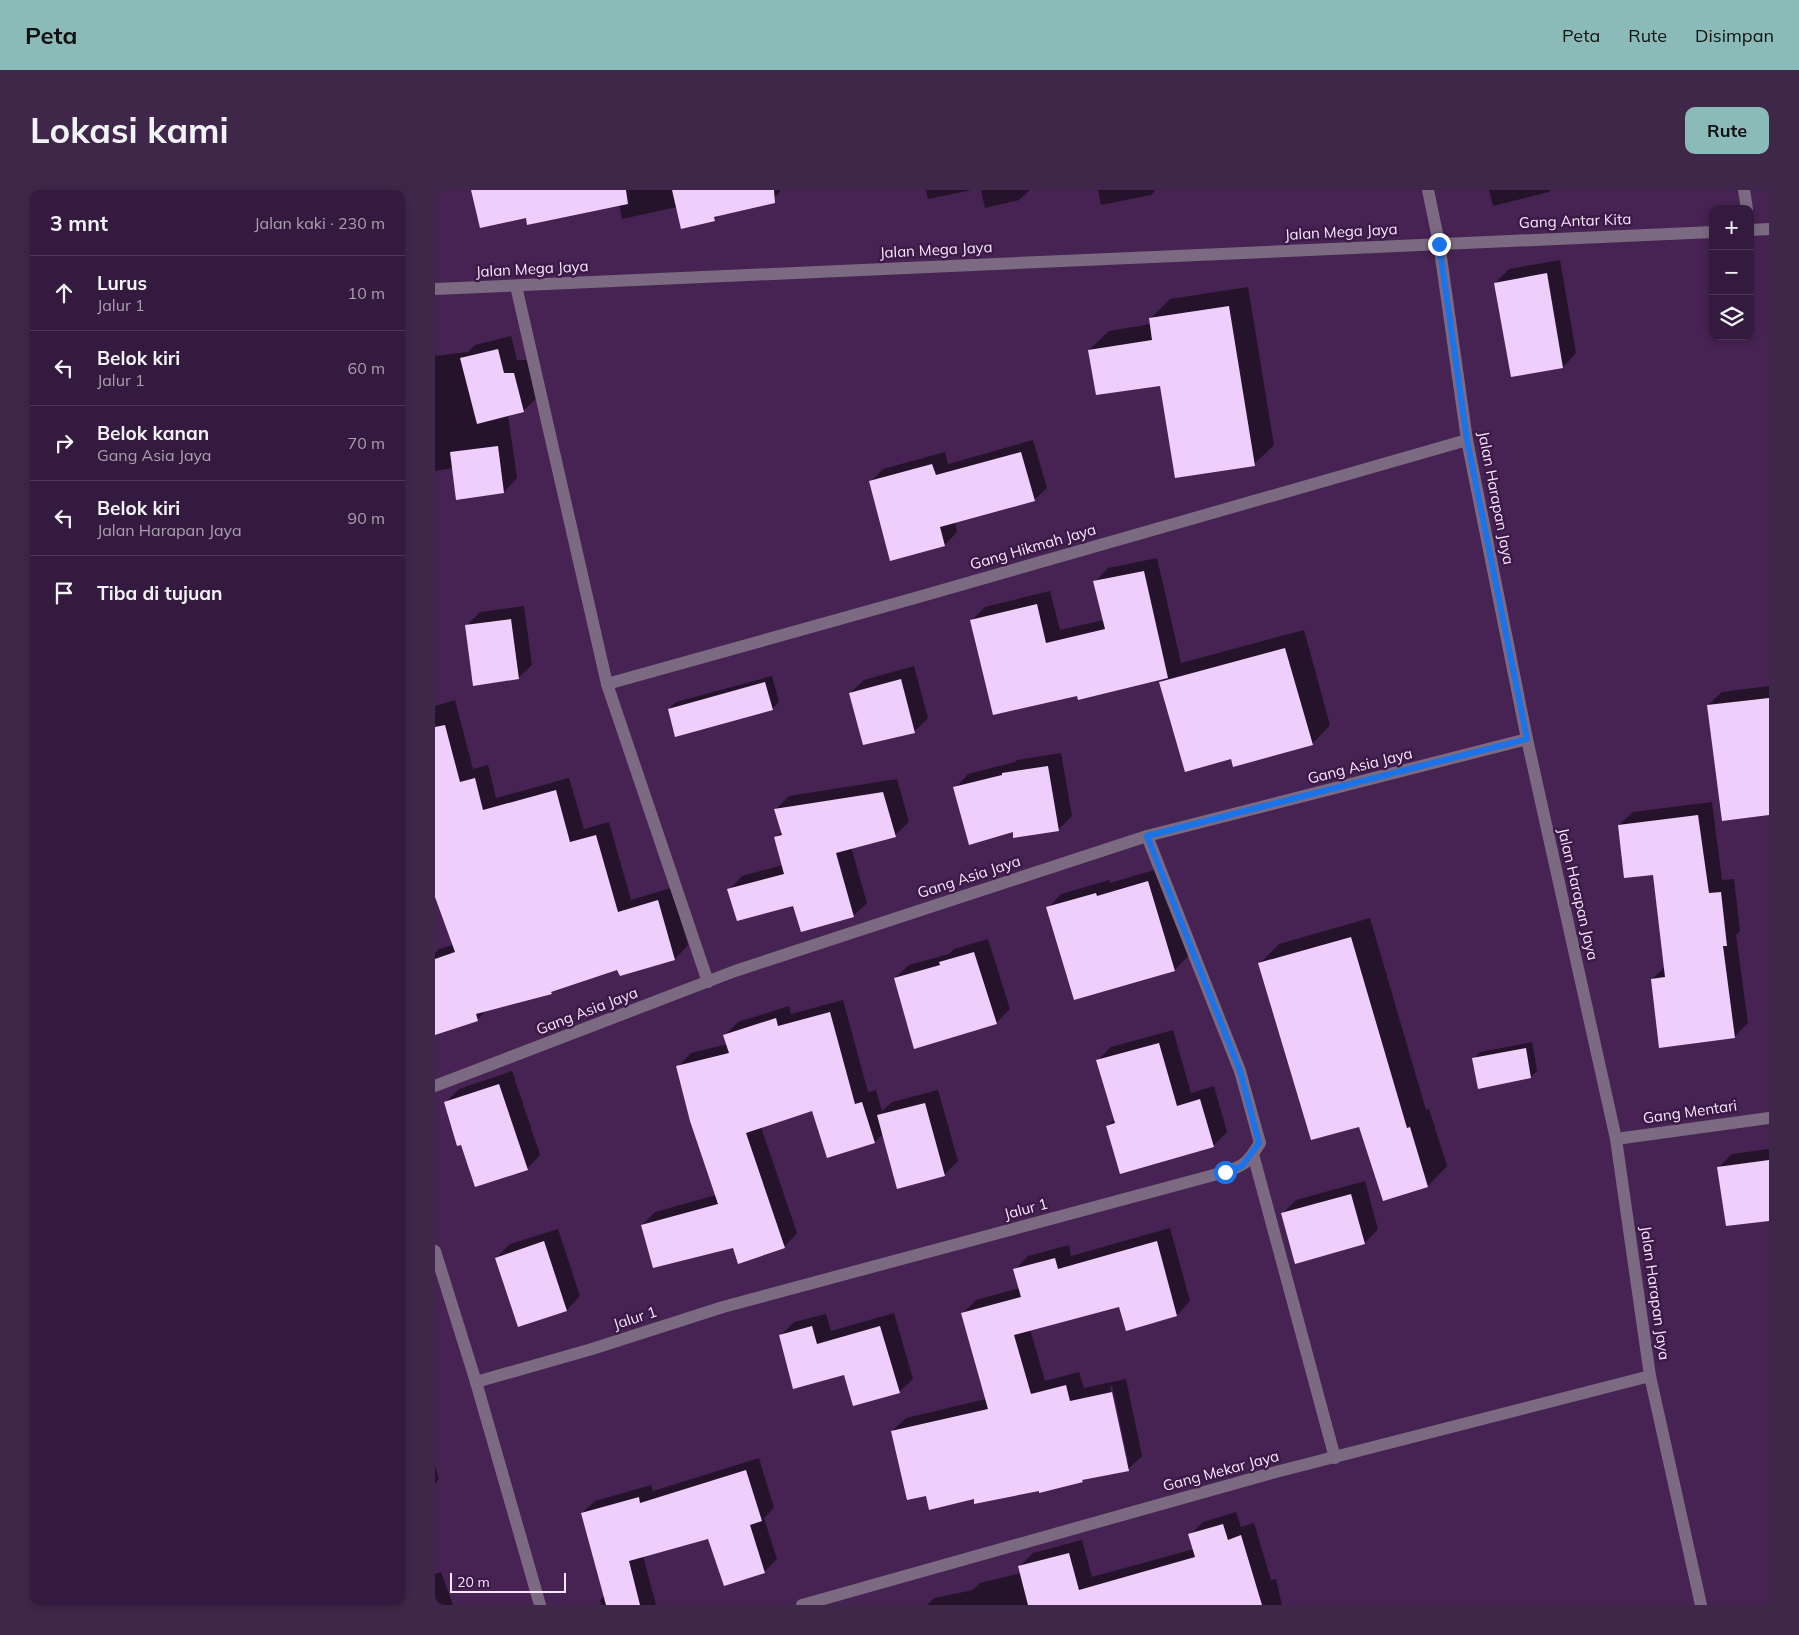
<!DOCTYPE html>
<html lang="id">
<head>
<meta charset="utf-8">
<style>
  :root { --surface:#341a3e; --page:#3f2749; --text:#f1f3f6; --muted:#a9a1b0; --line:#4e3858; --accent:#8bbbb9 }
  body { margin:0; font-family:Mulish,sans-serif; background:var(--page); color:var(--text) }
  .controls { position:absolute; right:15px; top:15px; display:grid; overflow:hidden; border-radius:10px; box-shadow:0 2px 8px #0003 }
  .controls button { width:45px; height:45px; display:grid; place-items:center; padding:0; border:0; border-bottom:1px solid var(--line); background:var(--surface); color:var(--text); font:25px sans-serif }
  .scale { position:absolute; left:15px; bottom:12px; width:116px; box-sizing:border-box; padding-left:5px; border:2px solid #f8e7fe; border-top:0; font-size:14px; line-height:18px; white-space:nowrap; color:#f8e7fe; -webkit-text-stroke:4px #3c1947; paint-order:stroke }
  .stop { position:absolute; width:15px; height:15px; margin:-11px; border:4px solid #1a73e8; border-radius:50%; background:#fff }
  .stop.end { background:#1a73e8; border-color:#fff; box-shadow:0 1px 5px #0008 }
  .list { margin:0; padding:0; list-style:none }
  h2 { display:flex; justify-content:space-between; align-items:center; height:65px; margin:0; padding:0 20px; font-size:21px }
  h2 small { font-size:16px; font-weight:400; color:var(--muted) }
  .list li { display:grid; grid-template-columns:32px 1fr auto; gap:15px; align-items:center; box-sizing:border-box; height:75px; padding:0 20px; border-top:1px solid var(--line) }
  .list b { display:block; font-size:19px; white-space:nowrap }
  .list p { margin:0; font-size:16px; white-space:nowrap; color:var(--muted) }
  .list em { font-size:16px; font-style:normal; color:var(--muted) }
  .icon { flex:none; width:28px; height:28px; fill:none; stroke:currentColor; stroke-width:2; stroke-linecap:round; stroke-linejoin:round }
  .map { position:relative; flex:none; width:1334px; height:1415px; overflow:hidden; border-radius:10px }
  header { display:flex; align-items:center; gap:30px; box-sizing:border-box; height:70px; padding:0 25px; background:var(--accent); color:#111 }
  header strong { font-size:24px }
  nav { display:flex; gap:28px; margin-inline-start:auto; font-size:18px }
  .intro { display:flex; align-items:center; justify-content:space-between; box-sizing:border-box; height:120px; padding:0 30px }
  h1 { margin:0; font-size:35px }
  .button { padding:12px 22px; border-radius:10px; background:var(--accent); color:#111; font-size:18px; font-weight:700 }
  main { display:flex; gap:30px; padding:0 30px }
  aside { flex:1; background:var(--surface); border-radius:10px; box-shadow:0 2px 8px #0003 }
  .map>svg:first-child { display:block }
  .shadow { fill:#0007; fill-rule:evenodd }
  .building { fill:#f0cefc }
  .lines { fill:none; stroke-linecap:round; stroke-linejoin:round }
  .street { stroke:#7b6a81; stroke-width:12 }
  .route { stroke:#1a73e8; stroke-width:6 }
  .labels { text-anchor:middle; stroke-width:5; stroke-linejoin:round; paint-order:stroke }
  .street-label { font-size:15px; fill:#f8e7fe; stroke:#3c1947 }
</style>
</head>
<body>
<header>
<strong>Peta</strong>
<nav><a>Peta</a><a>Rute</a><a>Disimpan</a></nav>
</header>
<div class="intro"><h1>Lokasi kami</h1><a class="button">Rute</a></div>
<main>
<aside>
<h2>3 mnt<small>Jalan kaki · 230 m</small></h2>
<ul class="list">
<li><svg class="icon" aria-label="ahead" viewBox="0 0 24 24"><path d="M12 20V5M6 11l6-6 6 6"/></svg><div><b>Lurus</b><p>Jalur 1</p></div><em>10 m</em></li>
<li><svg class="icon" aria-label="left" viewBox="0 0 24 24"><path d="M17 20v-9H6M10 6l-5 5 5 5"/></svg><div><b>Belok kiri</b><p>Jalur 1</p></div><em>60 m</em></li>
<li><svg class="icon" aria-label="right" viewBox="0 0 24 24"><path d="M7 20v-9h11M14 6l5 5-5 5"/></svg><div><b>Belok kanan</b><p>Gang Asia Jaya</p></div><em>70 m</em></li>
<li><svg class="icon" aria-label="left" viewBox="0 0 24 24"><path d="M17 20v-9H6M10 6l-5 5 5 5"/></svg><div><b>Belok kiri</b><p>Jalan Harapan Jaya</p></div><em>90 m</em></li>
<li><svg class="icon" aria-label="arrive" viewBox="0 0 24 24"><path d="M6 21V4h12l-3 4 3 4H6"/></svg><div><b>Tiba di tujuan</b></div></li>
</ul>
</aside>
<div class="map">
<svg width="1334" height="1415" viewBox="0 0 1334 1415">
  <rect width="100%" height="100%" fill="#462352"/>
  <!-- shadow -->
  <g class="shadow">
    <path d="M 38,0 L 345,0 L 345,2 L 334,13 L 285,24 L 279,30 L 242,17 L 187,29 L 184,14 L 92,27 Z"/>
    <path d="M 491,0 L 537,0 L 493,9 Z"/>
    <path d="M 546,0 L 595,0 L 584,10 L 550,18 Z"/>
    <path d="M 663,0 L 721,0 L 716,5 L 666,15 Z"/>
    <path d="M 1054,0 L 1116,0 L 1114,2 L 1058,16 Z"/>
    <path d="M 1125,70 L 1141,163 L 1128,177 L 1060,93 L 1074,79 Z"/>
    <path d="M 813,97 L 839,255 L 819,274 L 726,194 L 654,160 L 674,141 L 716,134 L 715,129 L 735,109 Z"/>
    <path d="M 76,146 L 82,170 L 92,170 L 102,208 L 88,221 L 73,225 L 82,288 L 69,302 L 18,278 L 0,281 L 0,166 L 33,162 L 40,155 Z"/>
    <path d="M 598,250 L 612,298 L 599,310 L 520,332 L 522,342 L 510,355 L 435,292 L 448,279 L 510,262 L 513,274 Z"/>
    <path d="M 722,368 L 746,473 L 869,440 L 895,535 L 877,554 L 796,568 L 725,492 L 730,488 L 643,504 L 537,430 L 550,417 L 615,401 L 625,440 L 669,430 L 660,392 L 673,378 Z"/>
    <path d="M 89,416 L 97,475 L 83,488 L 31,436 L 45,422 Z"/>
    <path d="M 479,476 L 493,528 L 479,542 L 415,503 L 429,490 Z"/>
    <path d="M 337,486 L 344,512 L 337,519 L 234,519 L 241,512 Z"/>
    <path d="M 1334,496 L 1334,624 L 1273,515 L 1287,502 Z"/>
    <path d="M 20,510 L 38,579 L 53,575 L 61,608 L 134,588 L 149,639 L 174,632 L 196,710 L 236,698 L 253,755 L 240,769 L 185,784 L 183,778 L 120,799 L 116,803 L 52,820 L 42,830 L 0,839 L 0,763 L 4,759 L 18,755 L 0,704 L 0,516 Z"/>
    <path d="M 626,563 L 637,626 L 623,640 L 579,641 L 520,598 L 533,584 L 580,572 L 582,570 Z"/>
    <path d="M 462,589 L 474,632 L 460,645 L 416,657 L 432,713 L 418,726 L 294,700 L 307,686 L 348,675 L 340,648 L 347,641 L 341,619 L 354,606 Z"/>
    <path d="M 1277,612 L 1287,690 L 1299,689 L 1305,741 L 1301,745 L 1313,833 L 1299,847 L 1217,789 L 1230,777 L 1219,683 L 1184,635 L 1198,622 Z"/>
    <path d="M 726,678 L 753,766 L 740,780 L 613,718 L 626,704 L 674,690 L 675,693 Z"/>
    <path d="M 935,728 L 991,920 L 994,919 L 1012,976 L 993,996 L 949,1010 L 925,935 L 825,773 L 844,754 Z"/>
    <path d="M 553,749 L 575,819 L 561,833 L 460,788 L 474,775 L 514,764 L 519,759 Z"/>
    <path d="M 408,810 L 433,902 L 441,900 L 447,921 L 457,912 L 503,900 L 523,971 L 509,985 L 448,944 L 440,952 L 392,967 L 378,920 L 326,937 L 362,1043 L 349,1057 L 298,1057 L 207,1035 L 220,1022 L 281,1005 L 243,877 L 256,863 L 293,854 L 290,845 L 303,832 L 354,816 L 356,824 Z"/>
    <path d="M 738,840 L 756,903 L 779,896 L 792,942 L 778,956 L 672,936 L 680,929 L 663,870 L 676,857 Z"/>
    <path d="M 1097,852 L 1102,881 L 1096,887 L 1039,869 L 1045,862 Z"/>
    <path d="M 77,881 L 105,965 L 92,979 L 27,953 L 10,913 L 24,899 Z"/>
    <path d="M 1334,959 L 1334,1015 L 1283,978 L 1297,964 Z"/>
    <path d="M 930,991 L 943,1039 L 930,1053 L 861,1072 L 847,1024 L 861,1010 Z"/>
    <path d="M 735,1038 L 755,1111 L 742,1125 L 692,1139 L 685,1116 L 595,1139 L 610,1191 L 644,1182 L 649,1198 L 691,1189 L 707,1266 L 693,1279 L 650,1288 L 647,1291 L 604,1300 L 540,1308 L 492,1305 L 457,1241 L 471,1228 L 551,1209 L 527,1124 L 541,1110 L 585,1098 L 580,1080 L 593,1066 L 634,1055 L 636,1066 ZM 675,1196 L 677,1196 L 693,1271 L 691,1271 Z"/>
    <path d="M 123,1039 L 145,1106 L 132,1120 L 84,1136 L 61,1068 L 75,1054 Z"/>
    <path d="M 459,1123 L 478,1189 L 464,1202 L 410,1183 L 345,1146 L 359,1132 L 391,1124 L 396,1141 Z"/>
    <path d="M 324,1268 L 339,1318 L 329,1328 L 342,1369 L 329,1382 L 274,1348 L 208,1366 L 221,1415 L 166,1415 L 165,1410 L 170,1405 L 147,1323 L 160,1311 L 216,1295 L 218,1301 Z"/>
    <path d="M 0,1275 L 4,1289 L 0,1294 Z"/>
    <path d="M 801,1322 L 806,1337 L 819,1333 L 836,1390 L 841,1389 L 847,1415 L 492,1415 L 499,1408 L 538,1400 L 545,1393 L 586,1383 L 585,1376 L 598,1363 L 647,1350 L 657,1387 L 759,1359 L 755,1345 L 768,1332 Z"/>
    <path d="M 6,1382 L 18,1415 L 0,1415 L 0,1384 Z"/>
  </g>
  <!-- building -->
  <g class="building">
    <path d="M 36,0 L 191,0 L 193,14 L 92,35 L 91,28 L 45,38 Z"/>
    <path d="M 237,0 L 339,0 L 340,13 L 279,27 L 280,31 L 246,39 Z"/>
    <path d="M 1112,83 L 1128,178 L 1076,187 L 1059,93 Z"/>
    <path d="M 794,116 L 820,276 L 740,288 L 725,196 L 661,205 L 653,160 L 717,150 L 714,128 Z"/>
    <path d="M 63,159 L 69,183 L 79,183 L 89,222 L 42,234 L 25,168 Z"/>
    <path d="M 63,256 L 69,303 L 21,310 L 15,262 Z"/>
    <path d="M 586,262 L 600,311 L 505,337 L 510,356 L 455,371 L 434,291 L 497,274 L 501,285 Z"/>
    <path d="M 709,381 L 733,488 L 643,510 L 642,506 L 558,525 L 535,430 L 602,414 L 611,453 L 670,439 L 658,391 Z"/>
    <path d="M 76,429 L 84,489 L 38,496 L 30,435 Z"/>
    <path d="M 850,458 L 878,555 L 798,577 L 796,569 L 750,582 L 724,492 Z"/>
    <path d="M 466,489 L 480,543 L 428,555 L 414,503 Z"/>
    <path d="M 330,492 L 338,520 L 240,547 L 233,519 Z"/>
    <path d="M 1334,508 L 1334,625 L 1287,631 L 1272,515 Z"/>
    <path d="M 10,535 L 25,592 L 40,588 L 48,620 L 121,600 L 135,652 L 161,645 L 183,722 L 223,710 L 240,770 L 185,786 L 182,780 L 116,802 L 117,804 L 41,824 L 43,831 L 0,845 L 0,769 L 20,762 L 0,707 L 0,537 Z"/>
    <path d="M 613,576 L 624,641 L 578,648 L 578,642 L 534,655 L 518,597 L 567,585 L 567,583 Z"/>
    <path d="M 448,602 L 461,647 L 401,663 L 419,727 L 366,742 L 358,716 L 302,731 L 292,699 L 349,684 L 339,647 L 347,645 L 339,619 Z"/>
    <path d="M 1263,625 L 1274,703 L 1286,702 L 1292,756 L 1288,756 L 1300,848 L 1224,858 L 1216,789 L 1230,787 L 1218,685 L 1189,688 L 1183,635 Z"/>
    <path d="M 713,691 L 740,781 L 639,810 L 611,717 L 661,703 L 662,706 Z"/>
    <path d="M 916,747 L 972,938 L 975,937 L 993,997 L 948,1011 L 924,937 L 876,950 L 823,773 Z"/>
    <path d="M 539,762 L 562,834 L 479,859 L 459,788 L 505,775 L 504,772 Z"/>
    <path d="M 395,822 L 420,914 L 427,912 L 440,953 L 392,968 L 377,921 L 311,943 L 350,1058 L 303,1074 L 298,1058 L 218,1078 L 206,1035 L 283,1014 L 255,931 L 241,876 L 294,863 L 288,845 L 341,828 L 343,836 Z"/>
    <path d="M 724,853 L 742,916 L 765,909 L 779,957 L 685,984 L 671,936 L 680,933 L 661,870 Z"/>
    <path d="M 1091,858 L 1096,888 L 1043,899 L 1037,868 Z"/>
    <path d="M 64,894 L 93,980 L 40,997 L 26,955 L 22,956 L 9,912 Z"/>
    <path d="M 490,913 L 510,986 L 462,999 L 442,925 Z"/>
    <path d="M 1334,970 L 1334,1031 L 1291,1036 L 1282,977 Z"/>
    <path d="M 916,1004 L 930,1054 L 860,1074 L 846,1023 Z"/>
    <path d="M 109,1051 L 132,1121 L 83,1137 L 60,1068 Z"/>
    <path d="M 722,1051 L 742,1126 L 691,1141 L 684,1117 L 579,1145 L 596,1204 L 631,1195 L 635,1211 L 677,1202 L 694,1281 L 647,1290 L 648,1292 L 604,1303 L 604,1301 L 539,1314 L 539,1309 L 494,1320 L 491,1306 L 472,1310 L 456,1241 L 553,1219 L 526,1123 L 586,1107 L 578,1079 L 620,1068 L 623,1079 Z"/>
    <path d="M 377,1136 L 382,1154 L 445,1136 L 465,1203 L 418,1216 L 409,1185 L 358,1199 L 344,1145 Z"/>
    <path d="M 311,1280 L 327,1331 L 315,1335 L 330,1383 L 289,1396 L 273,1349 L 194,1371 L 205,1415 L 171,1415 L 146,1323 L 204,1307 L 205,1313 Z"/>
    <path d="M 788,1334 L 793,1350 L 806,1345 L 827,1415 L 593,1415 L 583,1376 L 634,1363 L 644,1400 L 760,1367 L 753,1344 Z"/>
  </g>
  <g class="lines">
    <!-- street -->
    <g class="street">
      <path d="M 993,0 L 1004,53 L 1032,250 L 1092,549 L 1181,949 L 1215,1186 L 1266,1415"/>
      <path d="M 1309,0 L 1312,19"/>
      <path d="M 1315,40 L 1334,39"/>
      <path d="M 81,96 L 172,494 L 273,792"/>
      <path d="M 0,99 L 1278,42"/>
      <path d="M 172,494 L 480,408 L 1032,250"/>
      <path d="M 0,896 L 300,781 L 712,646 L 1092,549"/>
      <path d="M 1181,949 L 1334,928"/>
      <path d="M 818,964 L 900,1268"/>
      <path d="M 0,1061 L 41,1192 L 105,1415"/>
      <path d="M 41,1192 L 157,1159 L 288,1117 L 790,982 C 811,975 813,972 825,953 L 805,881 L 712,646"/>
      <path d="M 367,1415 L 837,1283 L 1215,1186"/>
    </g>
  </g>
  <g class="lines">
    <!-- route -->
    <path class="route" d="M 790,982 L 807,976 L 824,953 L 805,881 L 712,646 L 1092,549 L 1032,250 L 1004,54"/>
  </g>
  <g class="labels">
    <!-- street labels -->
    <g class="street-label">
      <text transform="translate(1140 31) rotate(-2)" y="5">Gang Antar Kita</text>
      <text transform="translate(906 42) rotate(-3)" y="5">Jalan Mega Jaya</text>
      <text transform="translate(501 60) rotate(-3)" y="5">Jalan Mega Jaya</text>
      <text transform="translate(97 79) rotate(-3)" y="5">Jalan Mega Jaya</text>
      <text transform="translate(1061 308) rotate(79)" y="5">Jalan Harapan Jaya</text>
      <text transform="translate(598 357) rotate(-16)" y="5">Gang Hikmah Jaya</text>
      <text transform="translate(925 576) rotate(-14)" y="5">Gang Asia Jaya</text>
      <text transform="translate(534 687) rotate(-18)" y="5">Gang Asia Jaya</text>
      <text transform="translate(1143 704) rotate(77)" y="5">Jalan Harapan Jaya</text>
      <text transform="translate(152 821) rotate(-21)" y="5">Gang Asia Jaya</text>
      <text transform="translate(1255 922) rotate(-8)" y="5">Gang Mentari</text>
      <text transform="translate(591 1019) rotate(-15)" y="5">Jalur 1</text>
      <text transform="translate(1220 1103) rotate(82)" y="5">Jalan Harapan Jaya</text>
      <text transform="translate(200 1128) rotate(-18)" y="5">Jalur 1</text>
      <text transform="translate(786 1281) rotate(-15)" y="5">Gang Mekar Jaya</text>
    </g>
  </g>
</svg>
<div class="controls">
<button>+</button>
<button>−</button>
<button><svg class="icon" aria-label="layers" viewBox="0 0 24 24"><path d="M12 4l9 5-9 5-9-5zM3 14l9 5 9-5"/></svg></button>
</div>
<div class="scale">20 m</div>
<div class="stop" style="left:790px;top:982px"></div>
<div class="stop end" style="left:1004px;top:54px"></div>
</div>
</main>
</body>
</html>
